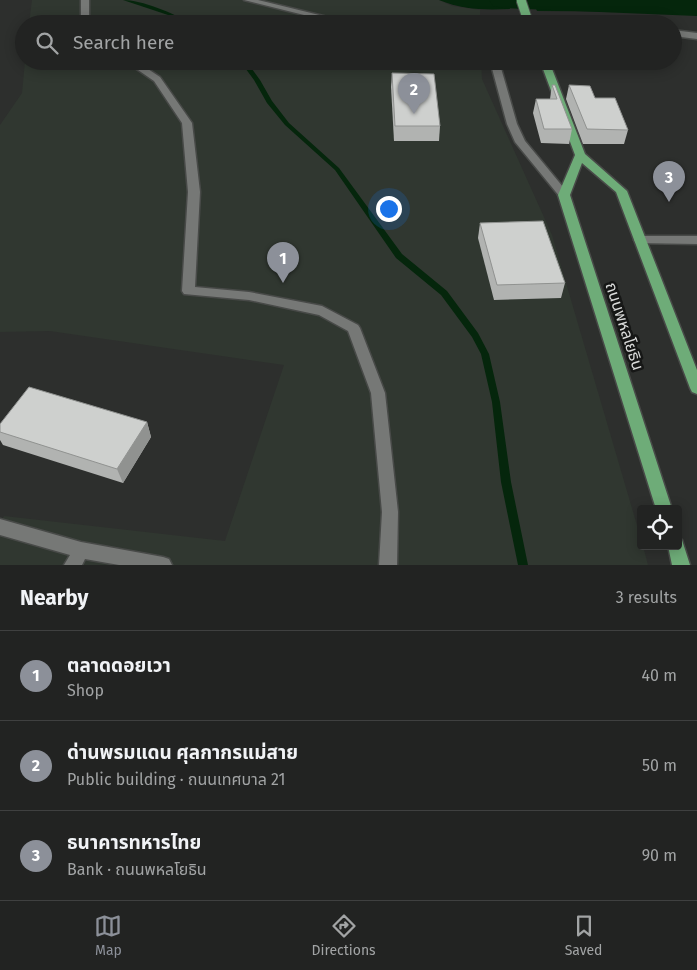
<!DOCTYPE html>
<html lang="en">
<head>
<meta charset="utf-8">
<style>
  :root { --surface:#222322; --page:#2e2f2f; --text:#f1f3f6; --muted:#a2a4a5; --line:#3f4040; --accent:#8c9099 }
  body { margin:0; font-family:"Fira Sans","Noto Sans Thai",sans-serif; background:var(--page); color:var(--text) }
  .controls { position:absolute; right:15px; bottom:15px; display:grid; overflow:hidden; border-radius:5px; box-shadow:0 2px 12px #0003 }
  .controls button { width:45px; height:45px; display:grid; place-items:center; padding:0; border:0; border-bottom:1px solid var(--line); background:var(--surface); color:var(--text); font:25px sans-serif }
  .you { position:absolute; left:388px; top:208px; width:18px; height:18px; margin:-12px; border:4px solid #fff; border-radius:50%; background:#1a73e8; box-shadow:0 0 0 8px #1a73e833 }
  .badge { display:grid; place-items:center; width:32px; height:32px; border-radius:50%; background:var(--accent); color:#fff; font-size:16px; font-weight:700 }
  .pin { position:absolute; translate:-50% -41px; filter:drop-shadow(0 1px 2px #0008) }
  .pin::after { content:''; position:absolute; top:26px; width:18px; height:15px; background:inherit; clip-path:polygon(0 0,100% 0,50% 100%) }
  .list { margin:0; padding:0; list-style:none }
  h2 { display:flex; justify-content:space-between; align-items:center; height:65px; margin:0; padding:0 20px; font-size:21px }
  h2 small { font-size:16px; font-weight:400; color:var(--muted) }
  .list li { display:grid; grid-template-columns:32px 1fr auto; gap:15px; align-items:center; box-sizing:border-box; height:90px; padding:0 20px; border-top:1px solid var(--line) }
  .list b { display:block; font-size:19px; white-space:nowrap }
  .list p { margin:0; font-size:16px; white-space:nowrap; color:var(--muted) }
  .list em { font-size:16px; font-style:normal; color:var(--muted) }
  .icon { flex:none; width:28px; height:28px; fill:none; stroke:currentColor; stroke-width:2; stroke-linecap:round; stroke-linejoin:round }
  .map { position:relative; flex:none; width:697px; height:565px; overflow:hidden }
  .search { position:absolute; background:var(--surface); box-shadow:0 2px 12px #0003; left:15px; right:15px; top:15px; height:55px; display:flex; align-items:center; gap:12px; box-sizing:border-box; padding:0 18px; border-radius:28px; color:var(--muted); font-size:19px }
  .sheet { height:335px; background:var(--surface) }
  nav { display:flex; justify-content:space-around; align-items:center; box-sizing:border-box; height:70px; border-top:1px solid var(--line); background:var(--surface); font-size:14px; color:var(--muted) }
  nav a { display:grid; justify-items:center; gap:2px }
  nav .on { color:var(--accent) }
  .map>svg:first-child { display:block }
  .built { fill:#303730 }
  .water { fill:#05260c }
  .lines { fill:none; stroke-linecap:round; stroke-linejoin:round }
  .stream { fill:#05260c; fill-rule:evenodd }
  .river { fill:#05260c; fill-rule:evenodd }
  .minor-casing { stroke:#484a48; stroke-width:3 }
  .major-casing { stroke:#484a48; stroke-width:3 }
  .minor { fill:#767876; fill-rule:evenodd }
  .major { fill:#6eac78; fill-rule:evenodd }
  .major-bridge-casing { stroke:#484a48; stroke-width:11; stroke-linecap:butt }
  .major-bridge { stroke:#6eac78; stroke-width:9 }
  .wall { fill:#b1b3b1 }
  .shaded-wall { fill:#909290 }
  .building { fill:#ced0ce; stroke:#909290 }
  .labels { text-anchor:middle; stroke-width:5; stroke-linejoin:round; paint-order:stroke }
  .street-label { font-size:16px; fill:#dadbda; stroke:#161716 }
</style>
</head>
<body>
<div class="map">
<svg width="697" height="565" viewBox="0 0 697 565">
  <rect width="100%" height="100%" fill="#2d2f2d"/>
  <!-- built -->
  <g class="built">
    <path d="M 32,0 L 439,0 L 452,6 L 480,10 L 480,24 L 29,24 Z"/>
    <path d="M 25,61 L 481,61 L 482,79 L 552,235 L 641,539 L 641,546 L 643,546 L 648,565 L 0,565 L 0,523 L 4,516 L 225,541 L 284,365 L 50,331 L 0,332 L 0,125 L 22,93 Z"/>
  </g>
  <!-- water -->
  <g class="water">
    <path d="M 439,0 L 507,0 L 510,9 C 485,10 463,10 439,0 Z"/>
    <path d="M 532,0 L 697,1 L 697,12 L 537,11 Z"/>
  </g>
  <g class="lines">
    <!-- stream -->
    <g class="stream">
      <path d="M 123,0 C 141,0 175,13 190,24 L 184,24 L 168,15 Z"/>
      <path d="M 240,61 L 246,61 L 260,80 L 272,101 L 289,123 L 339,168 L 402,254 L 447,291 L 478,333 L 489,354 L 500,402 L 511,482 L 528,565 L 518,565 L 501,482 L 492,402 L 481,354 L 472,337 L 441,295 L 396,258 L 335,170 L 285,125 L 267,103 L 254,80 Z"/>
    </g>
    <!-- river -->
    <path class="river" d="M 489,0 L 697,0 L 697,16 L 503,8 L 493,6 Z"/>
    <!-- minor casing -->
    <g class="minor-casing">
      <g id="minor">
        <rect x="81" y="0" width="8" height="24"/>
        <path d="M 244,0 L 258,0 L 356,24 L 340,24 Z"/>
        <path d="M 488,18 L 594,22 L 598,24 L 485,24 Z"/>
        <path d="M 673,30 L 697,33 L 697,39 L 673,36 Z"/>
        <path d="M 125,61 L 136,61 L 160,77 L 192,123 L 200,192 L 195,287 L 249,292 L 322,306 L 358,325 L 360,328 L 385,393 L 398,512 L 397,565 L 379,565 L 382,512 L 371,393 L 348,331 L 319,315 L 249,300 L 184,294 L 182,291 L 188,192 L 182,123 L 154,81 Z"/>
        <path d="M 490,61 L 499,61 L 517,124 L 525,141 L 568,193 L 570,195 L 568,197 L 560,197 L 515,142 L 507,124 Z"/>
        <path d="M 640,236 L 697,236 L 697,244 L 636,243 L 634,240 L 636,237 Z"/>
        <path d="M 0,519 L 81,542 L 163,557 L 169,559 L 172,565 L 119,565 L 85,559 L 82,565 L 64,565 L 70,555 L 0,535 Z"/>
      </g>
    </g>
    <!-- major casing -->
    <g class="major-casing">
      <g id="major">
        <path d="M 540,61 L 549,61 L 585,154 L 627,191 L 697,370 L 697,394 L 692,392 L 690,388 L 616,192 L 582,163 L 570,195 L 672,509 L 656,509 L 558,195 L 575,155 Z"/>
        <path d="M 678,539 L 682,540 L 690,565 L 672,565 L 668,546 L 678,546 Z"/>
      </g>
    </g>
    <!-- minor -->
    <use href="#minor" class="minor"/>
    <!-- major -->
    <use href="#major" class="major"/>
    <!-- major-bridge casing -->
    <g class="major-bridge-casing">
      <path id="major-bridge" d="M 521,0 L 529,24"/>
    </g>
    <!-- major-bridge -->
    <use href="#major-bridge" class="major-bridge"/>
  </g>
  <!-- wall -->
  <g class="wall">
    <path d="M 392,73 L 440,126 L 439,141 L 394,141 L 391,87 Z"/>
    <path d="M 552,85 L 572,129 L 569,144 L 541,143 L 533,113 L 536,99 L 550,99 Z"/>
    <path d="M 569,85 L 595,98 L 628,130 L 624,144 L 583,144 L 566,99 Z"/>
    <path d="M 480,223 L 565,283 L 561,298 L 494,300 L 478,238 Z"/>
    <path d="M 147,422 L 151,437 L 123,483 L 3,445 L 0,440 L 0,424 Z"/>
  </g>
  <!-- shaded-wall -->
  <path class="shaded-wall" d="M 147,422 L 151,437 L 123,483 L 117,469 Z"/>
  <!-- building -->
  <g class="building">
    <path d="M 392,73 L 434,74 L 440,126 L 395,126 Z"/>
    <path d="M 552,85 L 555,85 L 572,129 L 544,129 L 536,99 L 557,99 Z"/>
    <path d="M 569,85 L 590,86 L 595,98 L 615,98 L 628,130 L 587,129 Z"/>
    <path d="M 543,221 L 565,283 L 497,285 L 480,223 Z"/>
    <path d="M 29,387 L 147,422 L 117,469 L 0,432 L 0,424 Z"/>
  </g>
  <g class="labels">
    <!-- street labels -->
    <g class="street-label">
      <text transform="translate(625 326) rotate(72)" y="6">ถนนพหลโยธิน</text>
    </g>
  </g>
</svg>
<div class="controls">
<button><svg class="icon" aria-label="locate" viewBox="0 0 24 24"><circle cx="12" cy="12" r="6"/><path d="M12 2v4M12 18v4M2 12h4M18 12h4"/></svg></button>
</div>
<div class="you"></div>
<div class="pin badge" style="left:283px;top:283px">1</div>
<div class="pin badge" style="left:414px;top:114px">2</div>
<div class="pin badge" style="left:669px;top:202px">3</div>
<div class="search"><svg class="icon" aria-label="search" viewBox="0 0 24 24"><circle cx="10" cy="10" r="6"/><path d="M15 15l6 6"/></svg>Search here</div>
</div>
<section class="sheet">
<h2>Nearby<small>3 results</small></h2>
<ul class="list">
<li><span class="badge">1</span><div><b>ตลาดดอยเวา</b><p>Shop</p></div><em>40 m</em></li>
<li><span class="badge">2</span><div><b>ด่านพรมแดน ศุลกากรแม่สาย</b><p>Public building · ถนนเทศบาล 21</p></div><em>50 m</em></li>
<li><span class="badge">3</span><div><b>ธนาคารทหารไทย</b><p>Bank · ถนนพหลโยธิน</p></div><em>90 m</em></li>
</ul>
</section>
<nav>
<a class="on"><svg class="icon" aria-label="map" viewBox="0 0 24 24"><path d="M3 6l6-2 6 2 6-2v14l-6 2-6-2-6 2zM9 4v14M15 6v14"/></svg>Map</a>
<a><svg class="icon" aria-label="directions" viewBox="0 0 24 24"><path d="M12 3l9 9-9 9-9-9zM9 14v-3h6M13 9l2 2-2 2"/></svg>Directions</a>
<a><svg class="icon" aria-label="saved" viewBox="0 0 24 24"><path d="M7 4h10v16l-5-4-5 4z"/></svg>Saved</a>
</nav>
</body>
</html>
